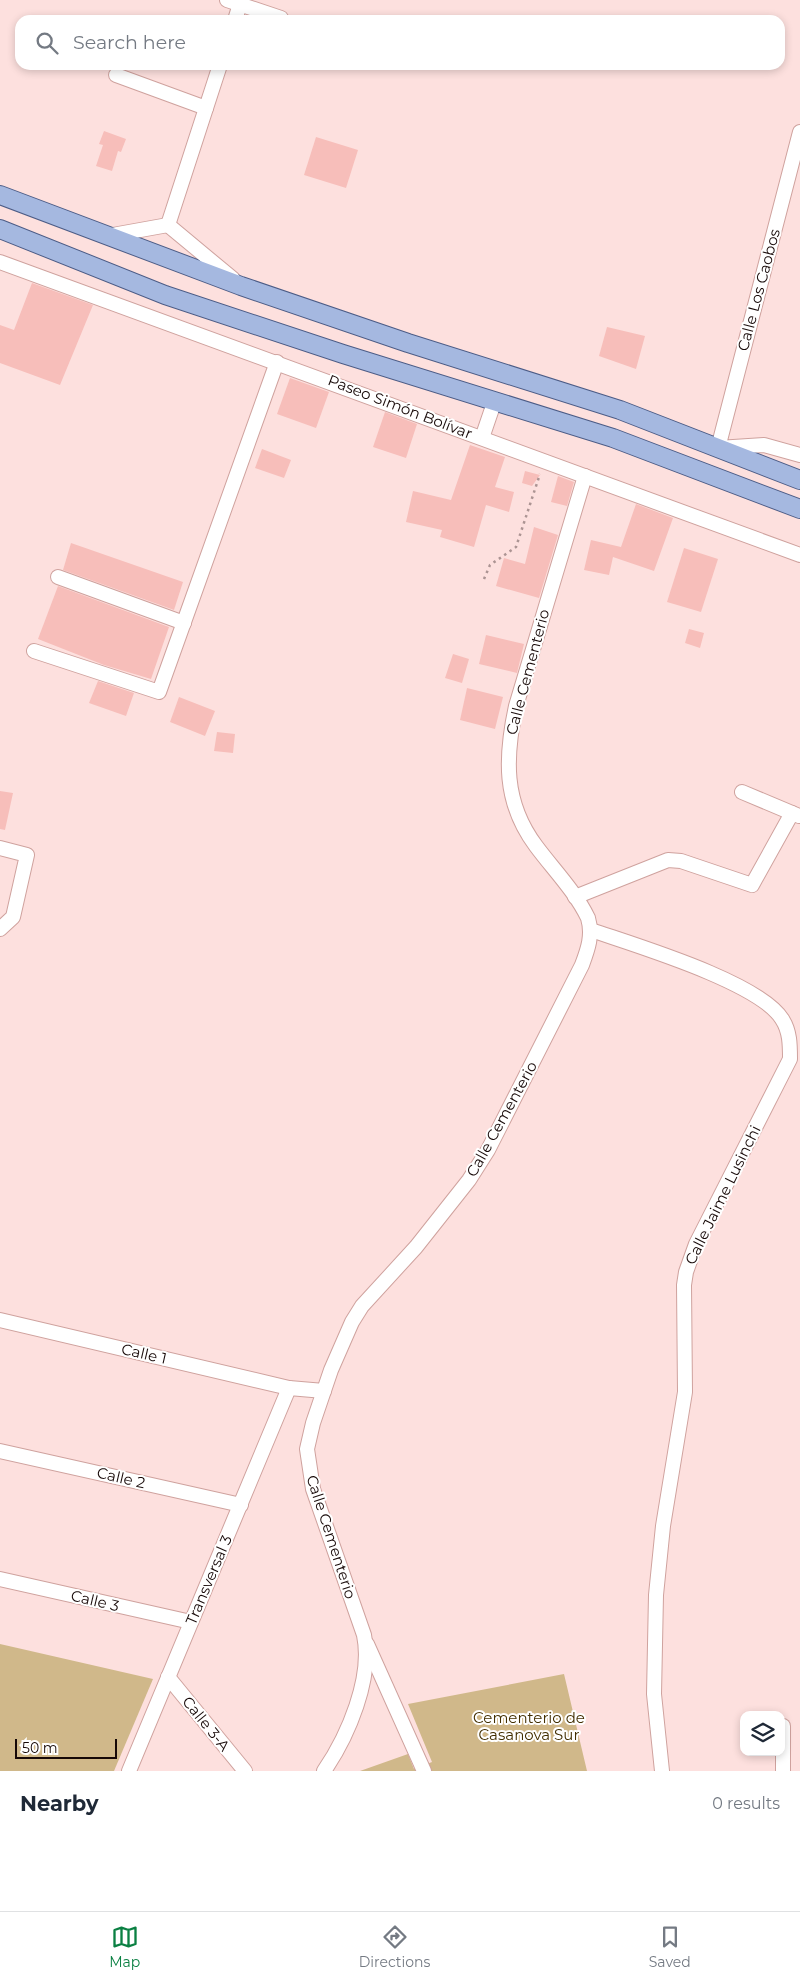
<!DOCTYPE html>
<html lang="en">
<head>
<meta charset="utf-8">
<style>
  :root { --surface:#fff; --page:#f2f2f3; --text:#1f2937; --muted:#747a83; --line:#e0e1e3; --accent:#0b8043 }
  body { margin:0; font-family:Montserrat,sans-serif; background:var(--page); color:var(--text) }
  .controls { position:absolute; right:15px; bottom:15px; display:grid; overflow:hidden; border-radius:10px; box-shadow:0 2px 8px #0003 }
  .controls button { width:45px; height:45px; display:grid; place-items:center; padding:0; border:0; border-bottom:1px solid var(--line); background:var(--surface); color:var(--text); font:25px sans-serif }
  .scale { position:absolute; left:15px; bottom:12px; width:102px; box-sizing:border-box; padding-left:5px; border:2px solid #160807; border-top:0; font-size:14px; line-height:18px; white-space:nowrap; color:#160807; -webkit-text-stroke:4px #fff; paint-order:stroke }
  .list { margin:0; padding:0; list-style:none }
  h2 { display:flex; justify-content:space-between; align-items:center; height:65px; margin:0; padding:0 20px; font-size:21px }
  h2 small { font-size:16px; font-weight:400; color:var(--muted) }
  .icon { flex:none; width:28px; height:28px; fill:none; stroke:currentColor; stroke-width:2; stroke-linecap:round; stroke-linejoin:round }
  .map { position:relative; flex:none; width:800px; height:1771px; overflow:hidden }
  .search { position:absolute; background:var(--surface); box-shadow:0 2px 8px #0003; left:15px; right:15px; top:15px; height:55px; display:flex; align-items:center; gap:12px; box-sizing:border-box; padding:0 18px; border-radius:15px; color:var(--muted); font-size:19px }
  .sheet { height:140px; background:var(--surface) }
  nav { display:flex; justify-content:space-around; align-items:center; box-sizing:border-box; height:70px; border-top:1px solid var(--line); background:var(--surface); font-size:14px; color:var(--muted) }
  nav a { display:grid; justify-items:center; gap:2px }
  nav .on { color:var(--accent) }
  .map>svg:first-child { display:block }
  .green { fill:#d0b88a }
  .building { fill:#f7beba }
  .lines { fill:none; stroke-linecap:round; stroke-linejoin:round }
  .minor-casing { stroke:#cfa29e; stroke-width:16 }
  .major-casing { stroke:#4c5c86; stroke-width:20 }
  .path { stroke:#ac9493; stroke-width:2.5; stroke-dasharray:2.5 4; stroke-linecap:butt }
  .minor { stroke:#fff; stroke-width:14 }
  .major { stroke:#a5b8e0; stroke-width:18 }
  .labels { text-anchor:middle; stroke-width:4; stroke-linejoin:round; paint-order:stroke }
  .street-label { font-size:15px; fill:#160807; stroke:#fff }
  .park-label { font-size:15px; fill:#422e00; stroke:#fff }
</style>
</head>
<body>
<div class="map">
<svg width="800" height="1771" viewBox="0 0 800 1771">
  <rect width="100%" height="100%" fill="#fde0de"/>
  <!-- green -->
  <g class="green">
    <path d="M 0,1644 L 153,1679 L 114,1771 L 0,1771 Z"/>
    <path d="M 564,1674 L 587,1771 L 360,1771 L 408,1754 L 414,1769 L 432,1762 L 408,1704 Z"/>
  </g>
  <!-- building -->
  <g class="building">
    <path d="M 104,131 L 126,139 L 121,152 L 118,151 L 112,171 L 96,166 L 103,145 L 99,144 Z"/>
    <path d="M 316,137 L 358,150 L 346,188 L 304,175 Z"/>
    <path d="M 32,283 L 93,305 L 60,385 L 0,363 L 0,325 L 14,330 Z"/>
    <path d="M 607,327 L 645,336 L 636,369 L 599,356 Z"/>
    <path d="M 290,378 L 329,392 L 316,428 L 277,414 Z"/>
    <path d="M 385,412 L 417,424 L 406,458 L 373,447 Z"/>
    <path d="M 470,445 L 505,457 L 495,487 L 514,492 L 509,512 L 486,505 L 474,547 L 440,537 L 442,530 L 406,522 L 413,491 L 451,500 Z"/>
    <path d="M 262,449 L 291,460 L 284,478 L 255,468 Z"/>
    <path d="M 525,471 L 540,475 L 532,486 L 522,483 Z"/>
    <path d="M 558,476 L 574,482 L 567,506 L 551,502 Z"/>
    <path d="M 636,504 L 673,518 L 654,571 L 613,557 L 609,575 L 584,570 L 591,540 L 621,547 Z"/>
    <path d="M 534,527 L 558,535 L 539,598 L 496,586 L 504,558 L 525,564 Z"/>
    <path d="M 71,543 L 183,582 L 174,610 L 63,570 Z"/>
    <path d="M 684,548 L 718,559 L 701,612 L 667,602 Z"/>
    <path d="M 58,586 L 169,627 L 151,679 L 104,665 L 38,639 Z"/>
    <path d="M 689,629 L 704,633 L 700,648 L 685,643 Z"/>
    <path d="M 486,635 L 524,644 L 517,673 L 479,664 Z"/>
    <path d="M 453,654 L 469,659 L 462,683 L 445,678 Z"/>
    <path d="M 98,681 L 134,693 L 126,716 L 89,703 Z"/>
    <path d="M 467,688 L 503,697 L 495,729 L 460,720 Z"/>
    <path d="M 179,697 L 215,711 L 205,736 L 170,722 Z"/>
    <path d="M 217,732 L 235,734 L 233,753 L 214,751 Z"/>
    <path d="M 0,791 L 13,793 L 5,830 L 0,829 Z"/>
  </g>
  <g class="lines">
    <!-- minor casing -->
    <g class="minor-casing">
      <g id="minor">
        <path d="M 227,0 L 281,18"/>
        <path d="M 235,20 L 240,4"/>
        <path d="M 116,75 L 206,108"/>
        <path d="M 800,132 L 718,448 L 764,445 L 800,455"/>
        <path d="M 168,225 L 220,65"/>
        <path d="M 168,225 L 233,279"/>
        <path d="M 107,236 L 168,225"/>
        <path d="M 0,262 L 800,555"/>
        <path d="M 482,438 L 495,400"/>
        <path d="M 58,577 L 184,623"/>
        <path d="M 34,651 L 159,692 L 277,362"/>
        <path d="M 742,792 L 799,816"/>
        <path d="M 0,848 L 27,855 L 13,917 L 0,929"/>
        <path d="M 575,897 L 668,860 L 681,861 L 752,885 L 792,813"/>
        <path d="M 591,930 C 634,945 759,982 782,1019 C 790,1031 790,1045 790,1059 L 696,1244 L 686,1272 L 684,1285 L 685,1392 L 663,1526 L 656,1595 L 654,1694 L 662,1771"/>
        <path d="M 0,1320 L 289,1388 L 324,1391"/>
        <path d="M 0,1451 L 241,1505"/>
        <path d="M 0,1579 L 191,1622"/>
        <path d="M 367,1644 L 424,1771"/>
        <path d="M 168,1677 L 245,1771"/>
        <path d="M 783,1726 L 783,1771"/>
        <path d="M 129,1771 L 289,1388"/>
        <path d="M 324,1771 C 348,1736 373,1678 364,1635 L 313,1489 L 307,1449 L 313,1423 L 331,1370 L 352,1322 L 362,1306 L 416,1247 L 469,1180 L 488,1150 L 582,965 C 588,949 593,935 588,918 C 575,891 553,869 536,846 C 503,802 505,757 516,706 L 585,476"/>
      </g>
    </g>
    <!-- major casing -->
    <g class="major-casing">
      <g id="major">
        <path d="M 0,195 L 241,286 L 408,343 L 620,410 L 800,480"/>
        <path d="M 0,229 L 165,295 L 343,354 L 613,438 L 800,509"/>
      </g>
    </g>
    <!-- path -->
    <path class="path" d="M 484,579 L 490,565 L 516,547 L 540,474"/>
    <!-- minor -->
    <use href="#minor" class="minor"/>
    <!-- major -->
    <use href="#major" class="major"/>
  </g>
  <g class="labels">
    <!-- street labels -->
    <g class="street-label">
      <text transform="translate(759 290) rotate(-75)" y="5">Calle Los Caobos</text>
      <text transform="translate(400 407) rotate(21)" y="5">Paseo Simón Bolívar</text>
      <text transform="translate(528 672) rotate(-75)" y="5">Calle Cementerio</text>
      <text transform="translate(502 1119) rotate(-61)" y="5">Calle Cementerio</text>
      <text transform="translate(723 1195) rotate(-64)" y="5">Calle Jaime Lusinchi</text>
      <text transform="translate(144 1354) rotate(13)" y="5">Calle 1</text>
      <text transform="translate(121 1478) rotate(13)" y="5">Calle 2</text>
      <text transform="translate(331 1537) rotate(72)" y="5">Calle Cementerio</text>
      <text transform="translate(209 1580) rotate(-67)" y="5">Transversal 3</text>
      <text transform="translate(95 1601) rotate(13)" y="5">Calle 3</text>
      <text transform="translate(206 1724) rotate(51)" y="5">Calle 3-A</text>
    </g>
    <!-- park labels -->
    <g class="park-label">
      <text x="529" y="1723">Cementerio de<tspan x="529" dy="17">Casanova Sur</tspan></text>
    </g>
  </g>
</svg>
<div class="controls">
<button><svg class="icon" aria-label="layers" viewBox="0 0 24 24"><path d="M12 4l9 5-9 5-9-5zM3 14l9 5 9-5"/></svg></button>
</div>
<div class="scale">50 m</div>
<div class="search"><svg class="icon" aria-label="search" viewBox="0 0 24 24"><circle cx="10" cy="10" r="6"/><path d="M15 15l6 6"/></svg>Search here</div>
</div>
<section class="sheet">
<h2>Nearby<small>0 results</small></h2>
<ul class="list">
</ul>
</section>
<nav>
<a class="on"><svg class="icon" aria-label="map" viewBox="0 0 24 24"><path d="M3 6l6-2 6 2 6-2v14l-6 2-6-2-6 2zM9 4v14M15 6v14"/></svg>Map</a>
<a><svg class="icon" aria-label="directions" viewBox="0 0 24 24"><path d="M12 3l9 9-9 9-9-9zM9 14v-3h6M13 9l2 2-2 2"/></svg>Directions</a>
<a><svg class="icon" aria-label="saved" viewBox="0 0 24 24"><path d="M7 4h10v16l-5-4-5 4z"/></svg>Saved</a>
</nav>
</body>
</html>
